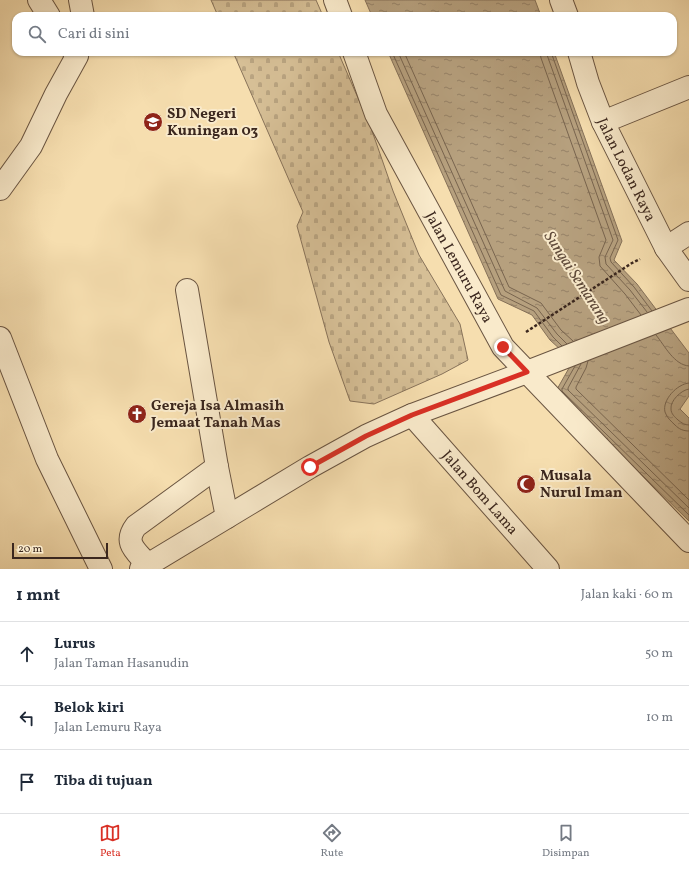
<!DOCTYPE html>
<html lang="id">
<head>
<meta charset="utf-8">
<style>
  :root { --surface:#fff; --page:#f2f2f3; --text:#1f2937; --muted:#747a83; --line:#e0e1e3; --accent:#d93025 }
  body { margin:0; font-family:Vollkorn,serif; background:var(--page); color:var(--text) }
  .scale { position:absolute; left:12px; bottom:10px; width:96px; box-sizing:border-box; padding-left:4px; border:2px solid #3b271e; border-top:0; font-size:11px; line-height:14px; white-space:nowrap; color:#3b271e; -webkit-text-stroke:3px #f9eacb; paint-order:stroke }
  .stop { position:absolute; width:12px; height:12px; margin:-9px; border:3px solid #d93025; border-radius:50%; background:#fff }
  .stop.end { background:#d93025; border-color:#fff; box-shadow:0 1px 4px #0008 }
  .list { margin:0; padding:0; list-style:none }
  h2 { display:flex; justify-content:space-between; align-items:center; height:52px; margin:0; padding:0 16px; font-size:17px }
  h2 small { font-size:13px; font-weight:400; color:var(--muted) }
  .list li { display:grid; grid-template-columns:26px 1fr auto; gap:12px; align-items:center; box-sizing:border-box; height:64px; padding:0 16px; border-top:1px solid var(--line) }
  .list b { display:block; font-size:15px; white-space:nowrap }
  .list p { margin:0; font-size:13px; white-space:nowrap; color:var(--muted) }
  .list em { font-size:13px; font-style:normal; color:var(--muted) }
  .icon { flex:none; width:22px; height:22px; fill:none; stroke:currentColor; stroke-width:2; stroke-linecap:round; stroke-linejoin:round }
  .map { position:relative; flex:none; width:689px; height:569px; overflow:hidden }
  .search { position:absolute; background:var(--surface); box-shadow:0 1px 3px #0004; left:12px; right:12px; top:12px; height:44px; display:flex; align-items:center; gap:10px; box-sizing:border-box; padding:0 14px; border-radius:12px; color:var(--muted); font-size:15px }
  .sheet { height:244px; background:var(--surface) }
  nav { display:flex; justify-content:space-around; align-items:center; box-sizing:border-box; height:56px; border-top:1px solid var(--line); background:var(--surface); font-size:11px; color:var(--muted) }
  nav a { display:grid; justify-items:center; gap:2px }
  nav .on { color:var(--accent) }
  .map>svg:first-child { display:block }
  .cemetery { fill:url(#cemetery-stones); stroke:#88735a }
  .water { fill:url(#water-ripples); stroke:#857058 }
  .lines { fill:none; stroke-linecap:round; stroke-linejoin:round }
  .shore { stroke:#78644e; stroke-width:1 }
  .minor-casing { stroke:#6a5542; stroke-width:24 }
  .path { stroke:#3b271e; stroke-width:2.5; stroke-dasharray:3 2; stroke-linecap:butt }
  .minor { stroke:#f9eacb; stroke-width:22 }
  .route { stroke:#d93025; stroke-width:5 }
  .labels { text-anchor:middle; stroke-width:4; stroke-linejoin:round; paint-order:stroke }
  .poi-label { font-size:15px; font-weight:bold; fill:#3b271e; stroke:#f9eacb; text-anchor:start }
  .street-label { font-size:15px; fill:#3b271e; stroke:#f9eacb }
  .water-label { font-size:16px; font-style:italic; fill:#604b3b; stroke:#f9eacb }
</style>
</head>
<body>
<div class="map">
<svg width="689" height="569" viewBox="0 0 689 569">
  <defs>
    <pattern id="cemetery-stones" width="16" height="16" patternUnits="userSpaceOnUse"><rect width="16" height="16" fill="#d6bf96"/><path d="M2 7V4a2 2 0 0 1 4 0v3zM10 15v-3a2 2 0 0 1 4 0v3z" fill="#b9a481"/></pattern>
    <pattern id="water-ripples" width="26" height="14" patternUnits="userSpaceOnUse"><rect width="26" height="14" fill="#b6a07e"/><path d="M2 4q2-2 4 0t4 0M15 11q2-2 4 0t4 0" fill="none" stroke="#958267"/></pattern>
  </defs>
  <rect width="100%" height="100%" fill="#f6deaf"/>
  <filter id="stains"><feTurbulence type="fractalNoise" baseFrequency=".005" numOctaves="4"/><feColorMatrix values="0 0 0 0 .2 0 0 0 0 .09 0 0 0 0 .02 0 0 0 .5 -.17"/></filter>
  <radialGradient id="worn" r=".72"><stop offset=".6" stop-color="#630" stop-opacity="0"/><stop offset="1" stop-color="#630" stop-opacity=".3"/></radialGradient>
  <!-- cemetery -->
  <g class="cemetery">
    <path d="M 211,0 L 316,0 L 323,16 L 218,16 Z"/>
    <path d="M 233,52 L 338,52 L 371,128 L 393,191 L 419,255 L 460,324 L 468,360 L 442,374 L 374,404 L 350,401 L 329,342 L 297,226 L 303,212 Z"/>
  </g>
  <!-- water -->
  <g class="water">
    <path d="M 365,0 L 535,0 L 541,16 L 372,16 Z"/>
    <path d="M 388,52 L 554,52 L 622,241 L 614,260 L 637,284 L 689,353 L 689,396 L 680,409 L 689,418 L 689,521 L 556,391 L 573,361 L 550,340 L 532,315 L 498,299 Z"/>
  </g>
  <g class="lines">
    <!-- shore -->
    <g class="shore">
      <path d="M 392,52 L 501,295 L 534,311 L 553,337 L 562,346"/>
      <path d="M 398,52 L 505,291 L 537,308 L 557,334 L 567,344"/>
      <path d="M 404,52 L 509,287 L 541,303 L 561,330 L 573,341"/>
      <path d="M 540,52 L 541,58 L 606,240 L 599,257 L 600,266 L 625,294 L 641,315"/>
      <path d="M 546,52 L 613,240 L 605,257 L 606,264 L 630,290 L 647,312"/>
      <path d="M 551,52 L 618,240 L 610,258 L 611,262 L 634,287 L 652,311"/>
      <path d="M 656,335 C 665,346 674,365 689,366"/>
      <path d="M 588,361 L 586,368 L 576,387 L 576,389 L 689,500"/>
      <path d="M 581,364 L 568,388 L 568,390 L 689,508"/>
      <path d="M 575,366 L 562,389 L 562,391 L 689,515"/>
      <path d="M 689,383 C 677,384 662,400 665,412 C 667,418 671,421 675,425 C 679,429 683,431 689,431"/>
      <path d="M 689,389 C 681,390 670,401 671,409 C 671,414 675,417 678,420 C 682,423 684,425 689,425"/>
    </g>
    <!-- minor casing -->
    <g class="minor-casing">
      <g id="minor">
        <path d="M 39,0 L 49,16"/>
        <path d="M 80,0 L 83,16"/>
        <path d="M 335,0 L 341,16"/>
        <path d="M 561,0 L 567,16"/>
        <path id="s1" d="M 354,52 L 376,114 L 503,347 L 689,541"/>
        <path id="s2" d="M 579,52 L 588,83 L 603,122 L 666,248 L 689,280"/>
        <path d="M 603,122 L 689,87"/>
        <path d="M 0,189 L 31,146 L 56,94 L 77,56 L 74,52"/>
        <path d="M 666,248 L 689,233"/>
        <path d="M 187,290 L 217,467 L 227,517"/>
        <path d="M 0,338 L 47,459 L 101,569"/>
        <path id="s3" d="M 412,415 L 548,569"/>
        <path d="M 147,564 C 136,551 123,543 136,526 L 217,467"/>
        <path d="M 141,569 L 310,467 L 366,436 L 412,415 L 527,372 L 689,309"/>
      </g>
    </g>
    <!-- path -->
    <path class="path" d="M 526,332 L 632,263 L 640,259"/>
    <!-- minor -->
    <use href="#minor" class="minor"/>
  </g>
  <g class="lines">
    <!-- route -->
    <path class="route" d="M 310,467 L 366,436 L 412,415 L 527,372 L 503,347"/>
  </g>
  <!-- icons -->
  <defs>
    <g id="school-disc" transform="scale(1)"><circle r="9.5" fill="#8f2418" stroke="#f9eacb"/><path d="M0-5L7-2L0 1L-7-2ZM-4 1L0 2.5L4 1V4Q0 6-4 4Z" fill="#fff"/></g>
    <g id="church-disc" transform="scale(1)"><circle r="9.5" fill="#8f2418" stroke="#f9eacb"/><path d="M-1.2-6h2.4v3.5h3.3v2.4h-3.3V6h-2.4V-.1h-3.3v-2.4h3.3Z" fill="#fff"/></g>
    <g id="mosque-disc" transform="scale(1)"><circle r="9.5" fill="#8f2418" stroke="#f9eacb"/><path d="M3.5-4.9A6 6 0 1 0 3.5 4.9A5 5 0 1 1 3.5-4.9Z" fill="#fff"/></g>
  </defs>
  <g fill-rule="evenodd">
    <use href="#school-disc" x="153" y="122"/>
    <use href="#church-disc" x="137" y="414"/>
    <use href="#mosque-disc" x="526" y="484"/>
  </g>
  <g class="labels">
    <!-- poi labels -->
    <g class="poi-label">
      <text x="167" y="118">SD Negeri<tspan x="167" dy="17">Kuningan 03</tspan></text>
      <text x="151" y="410">Gereja Isa Almasih<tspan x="151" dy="17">Jemaat Tanah Mas</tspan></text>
      <text x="540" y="480">Musala<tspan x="540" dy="17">Nurul Iman</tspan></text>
    </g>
    <!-- street labels -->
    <g class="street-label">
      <text dy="5" stroke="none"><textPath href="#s2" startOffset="127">Jalan Lodan Raya</textPath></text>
      <text dy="5" stroke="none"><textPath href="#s1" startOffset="240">Jalan Lemuru Raya</textPath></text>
      <text dy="5" stroke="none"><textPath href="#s3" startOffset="103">Jalan Bom Lama</textPath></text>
    </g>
    <!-- water labels -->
    <g class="water-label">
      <text transform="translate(578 277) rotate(57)" y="6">Sungai Semarang</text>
    </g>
  </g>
  <rect width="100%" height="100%" filter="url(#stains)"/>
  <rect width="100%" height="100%" fill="url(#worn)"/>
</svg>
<div class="scale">20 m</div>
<div class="stop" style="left:310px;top:467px"></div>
<div class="stop end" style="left:503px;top:347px"></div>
<div class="search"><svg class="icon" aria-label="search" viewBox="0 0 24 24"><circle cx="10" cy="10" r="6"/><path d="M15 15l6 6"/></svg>Cari di sini</div>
</div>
<section class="sheet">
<h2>1 mnt<small>Jalan kaki · 60 m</small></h2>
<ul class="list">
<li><svg class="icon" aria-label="ahead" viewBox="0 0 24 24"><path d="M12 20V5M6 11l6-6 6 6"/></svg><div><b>Lurus</b><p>Jalan Taman Hasanudin</p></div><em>50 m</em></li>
<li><svg class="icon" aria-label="left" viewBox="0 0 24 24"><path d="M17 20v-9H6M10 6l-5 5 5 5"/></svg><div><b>Belok kiri</b><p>Jalan Lemuru Raya</p></div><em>10 m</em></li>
<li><svg class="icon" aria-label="arrive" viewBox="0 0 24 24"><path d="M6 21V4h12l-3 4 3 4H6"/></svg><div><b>Tiba di tujuan</b></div></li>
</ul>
</section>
<nav>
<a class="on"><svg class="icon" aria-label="map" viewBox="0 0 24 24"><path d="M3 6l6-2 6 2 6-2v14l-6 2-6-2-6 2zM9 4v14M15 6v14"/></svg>Peta</a>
<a><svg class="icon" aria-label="directions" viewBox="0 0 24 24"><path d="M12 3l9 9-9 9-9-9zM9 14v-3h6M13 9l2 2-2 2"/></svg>Rute</a>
<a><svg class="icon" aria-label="saved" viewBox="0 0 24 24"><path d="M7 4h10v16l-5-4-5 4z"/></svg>Disimpan</a>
</nav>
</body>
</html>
